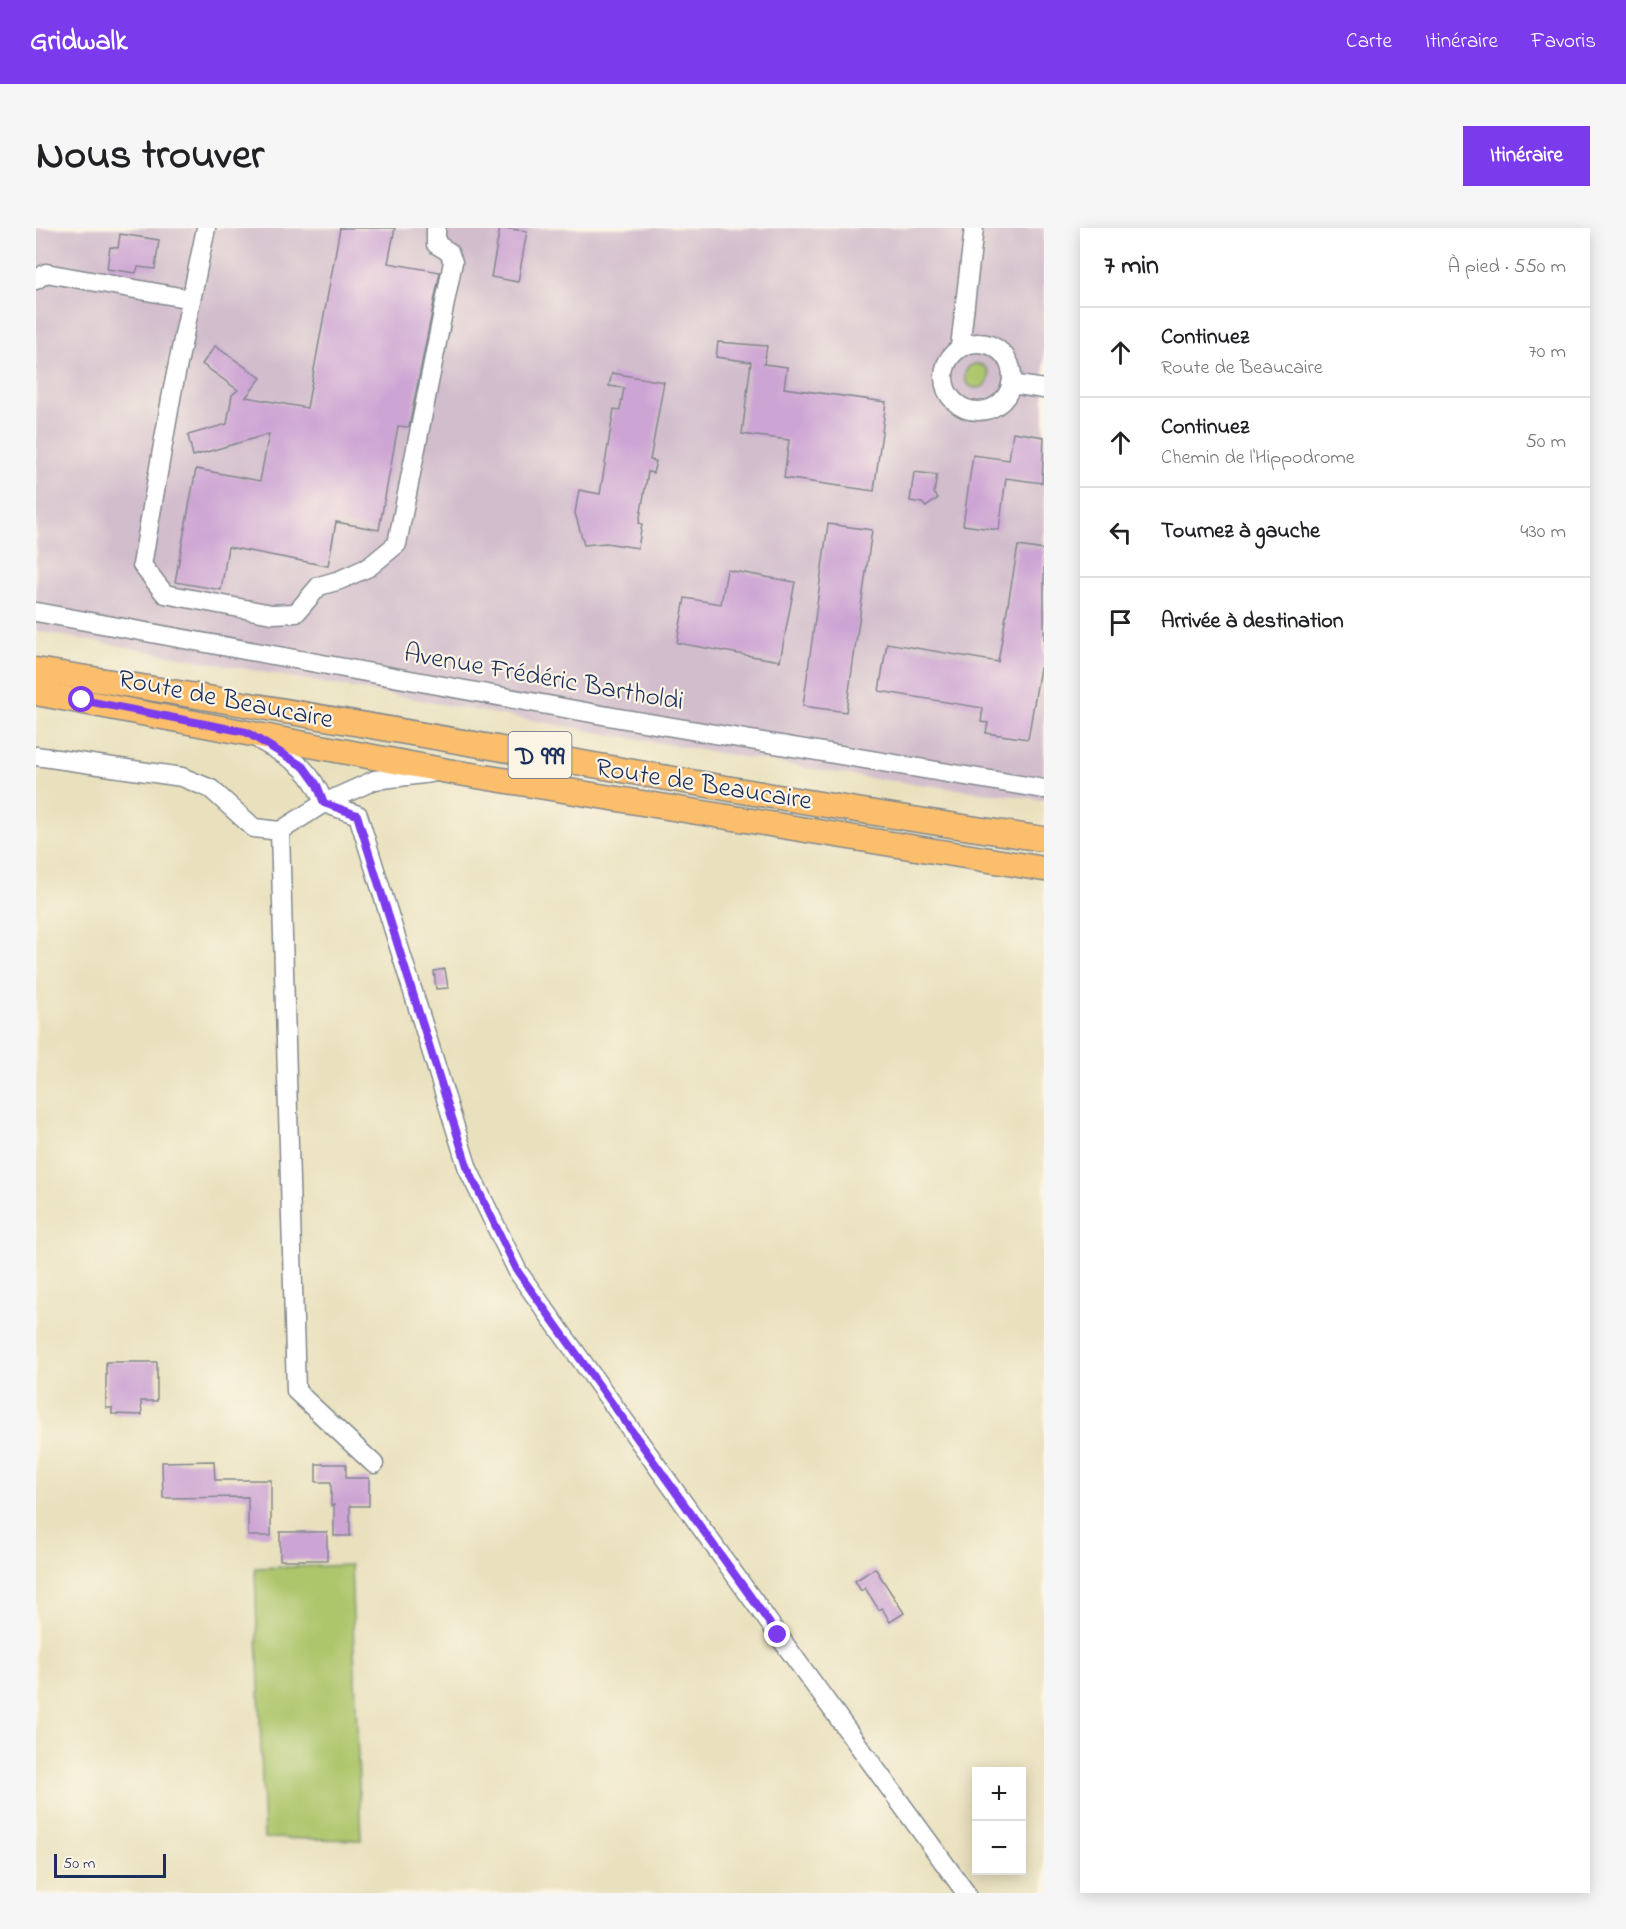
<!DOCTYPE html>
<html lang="fr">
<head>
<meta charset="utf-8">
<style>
  :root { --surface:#fff; --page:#f6f6f6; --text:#202124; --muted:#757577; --line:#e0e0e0; --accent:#7c3aed }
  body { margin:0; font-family:"Indie Flower",sans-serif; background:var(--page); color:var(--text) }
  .controls { position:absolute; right:18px; bottom:18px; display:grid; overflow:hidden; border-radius:0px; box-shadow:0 3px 15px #0003 }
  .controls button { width:54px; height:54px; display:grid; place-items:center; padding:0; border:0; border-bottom:2px solid var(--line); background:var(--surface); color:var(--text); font:30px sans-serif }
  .scale { position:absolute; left:18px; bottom:15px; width:112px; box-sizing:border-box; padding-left:6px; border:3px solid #1b2f5e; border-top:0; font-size:16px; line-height:21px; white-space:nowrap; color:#1b2f5e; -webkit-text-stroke:4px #fcf5e5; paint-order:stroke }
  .stop { position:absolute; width:18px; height:18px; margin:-14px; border:4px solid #7c3aed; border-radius:50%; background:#fff }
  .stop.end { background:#7c3aed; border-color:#fff; box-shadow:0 2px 6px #0008 }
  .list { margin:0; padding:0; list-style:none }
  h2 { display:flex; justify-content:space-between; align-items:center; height:78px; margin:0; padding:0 24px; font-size:26px }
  h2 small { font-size:20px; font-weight:400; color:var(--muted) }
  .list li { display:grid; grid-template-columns:39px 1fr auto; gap:18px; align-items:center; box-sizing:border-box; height:90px; padding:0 24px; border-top:2px solid var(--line) }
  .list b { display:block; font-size:22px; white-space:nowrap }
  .list p { margin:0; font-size:20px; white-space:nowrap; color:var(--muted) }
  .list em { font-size:20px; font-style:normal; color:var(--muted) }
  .icon { flex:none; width:33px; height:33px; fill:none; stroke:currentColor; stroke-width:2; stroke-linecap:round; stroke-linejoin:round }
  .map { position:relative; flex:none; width:1008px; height:1665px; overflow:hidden; border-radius:0px }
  header { display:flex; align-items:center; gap:36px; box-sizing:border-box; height:84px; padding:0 30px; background:var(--accent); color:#fff }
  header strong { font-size:28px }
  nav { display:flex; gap:33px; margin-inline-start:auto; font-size:21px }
  .intro { display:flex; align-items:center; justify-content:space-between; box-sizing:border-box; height:144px; padding:0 36px }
  h1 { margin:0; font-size:42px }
  .button { padding:15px 27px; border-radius:0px; background:var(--accent); color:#fff; font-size:21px; font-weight:700 }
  main { display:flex; gap:36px; padding:0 36px }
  aside { flex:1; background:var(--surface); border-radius:0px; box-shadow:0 3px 15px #0003 }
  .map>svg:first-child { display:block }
  .industrial { fill:#d1bdcc }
  .green { fill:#adc66c; stroke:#647a65; stroke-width:1.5 }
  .building { fill:#cda5d4 }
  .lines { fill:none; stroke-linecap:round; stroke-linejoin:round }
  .minor-casing { stroke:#82888e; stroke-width:21 }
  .major-casing { stroke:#82888e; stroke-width:27 }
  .minor { stroke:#fff; stroke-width:18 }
  .major { stroke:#fabe6d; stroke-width:24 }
  .route { stroke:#7c3aed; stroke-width:8 }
  .labels { text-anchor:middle; stroke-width:4.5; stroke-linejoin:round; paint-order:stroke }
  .shield { fill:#fcf5e5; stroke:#5e6a86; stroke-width:1.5 }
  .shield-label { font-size:26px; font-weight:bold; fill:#1b2f5e }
  .street-label { font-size:27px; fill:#1b2f5e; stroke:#fcf5e5 }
</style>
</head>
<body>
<header>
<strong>Gridwalk</strong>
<nav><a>Carte</a><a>Itinéraire</a><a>Favoris</a></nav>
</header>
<div class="intro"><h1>Nous trouver</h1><a class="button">Itinéraire</a></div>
<main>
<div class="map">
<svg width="1008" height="1665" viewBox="0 0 1008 1665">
  <rect width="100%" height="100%" fill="#fcf5e5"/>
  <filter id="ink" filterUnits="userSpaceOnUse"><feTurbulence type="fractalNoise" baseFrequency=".0167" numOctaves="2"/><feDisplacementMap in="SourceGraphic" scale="12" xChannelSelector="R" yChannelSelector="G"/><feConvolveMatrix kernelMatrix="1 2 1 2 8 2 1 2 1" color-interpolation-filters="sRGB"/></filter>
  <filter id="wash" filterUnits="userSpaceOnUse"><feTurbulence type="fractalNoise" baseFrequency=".008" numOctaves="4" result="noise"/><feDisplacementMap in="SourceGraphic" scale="24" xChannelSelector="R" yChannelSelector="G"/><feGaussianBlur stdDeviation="1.35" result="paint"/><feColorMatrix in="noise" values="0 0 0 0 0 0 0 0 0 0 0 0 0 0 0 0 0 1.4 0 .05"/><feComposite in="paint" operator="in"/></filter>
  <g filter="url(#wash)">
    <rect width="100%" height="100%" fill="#e9e1be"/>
    <!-- industrial -->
    <path class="industrial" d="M 0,0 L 1008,0 L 1008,572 L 818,548 L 566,505 L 0,403 Z"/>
    <!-- green -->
    <g class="green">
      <circle cx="941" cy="148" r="12"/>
      <path d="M 315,1337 L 325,1612 L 228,1610 L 219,1340 Z"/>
    </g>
    <g id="blocks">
      <!-- building -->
      <g class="building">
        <path d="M 304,0 L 359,0 L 352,35 L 404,44 L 373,199 L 362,198 L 343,302 L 300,294 L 292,338 L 192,319 L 185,362 L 139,354 L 160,241 L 224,253 L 233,206 L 157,228 L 152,207 L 191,196 L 196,167 L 202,162 L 166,136 L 179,118 L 225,150 L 210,169 L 271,180 Z"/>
        <path d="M 464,0 L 491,3 L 482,54 L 455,49 Z"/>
        <path d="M 84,6 L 123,12 L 119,41 L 102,39 L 100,45 L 71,41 L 74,19 L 82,20 Z"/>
        <path d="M 682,114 L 731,118 L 728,136 L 751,139 L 748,160 L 850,174 L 838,263 L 748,250 L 753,212 L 706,206 L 715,134 L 680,129 Z"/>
        <path d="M 576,145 L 628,154 L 614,232 L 620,233 L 617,245 L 612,244 L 603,295 L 606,296 L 602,320 L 570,315 L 548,317 L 539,285 L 543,262 L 564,266 L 578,181 L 584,182 L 588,160 L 573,158 Z"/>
        <path d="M 977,204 L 1008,209 L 1006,255 L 970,250 L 963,302 L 927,297 L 937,227 L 973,232 Z"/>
        <path d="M 878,244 L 901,247 L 898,265 L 902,270 L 890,279 L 886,275 L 874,273 Z"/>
        <path d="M 792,296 L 836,302 L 810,484 L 767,478 Z"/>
        <path d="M 982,318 L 1008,322 L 1008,441 L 1004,440 L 992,511 L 950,505 L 952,495 L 945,494 L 947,480 L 843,463 L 851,415 L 962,434 Z"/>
        <path d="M 691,342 L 759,354 L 744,433 L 641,415 L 649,370 L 685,376 Z"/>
        <path d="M 409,741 L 412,760 L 400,761 L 398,743 Z"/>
        <path d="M 70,1134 L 121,1134 L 121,1173 L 105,1173 L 106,1187 L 76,1186 L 76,1180 L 70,1180 Z"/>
        <path d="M 178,1233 L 179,1252 L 235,1252 L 235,1308 L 212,1308 L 212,1269 L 127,1270 L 126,1234 Z"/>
        <path d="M 280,1236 L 310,1236 L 310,1250 L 333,1250 L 333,1278 L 314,1278 L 314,1308 L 298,1308 L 298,1277 L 295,1278 L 295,1254 L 280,1254 Z"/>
        <rect x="244" y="1304" width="47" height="28"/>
        <path d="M 839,1340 L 868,1385 L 854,1394 L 846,1380 L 843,1382 L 829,1360 L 825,1363 L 819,1353 Z"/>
      </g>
    </g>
  </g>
  <g filter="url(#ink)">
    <use href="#blocks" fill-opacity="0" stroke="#82888e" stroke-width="1.5"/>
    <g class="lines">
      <!-- minor casing -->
      <g class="minor-casing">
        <g id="minor">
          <path d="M 170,0 L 136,165 L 106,337 L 129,366 L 236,386 L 260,385 L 283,358 L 304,352 L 333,339 L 361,316 L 417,34 L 413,24 L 400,16 L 400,0"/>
          <path d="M 0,52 L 10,45 L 155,71"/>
          <circle cx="942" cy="149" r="34"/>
          <path d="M 924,119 L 938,0"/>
          <path d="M 975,156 L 1008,161"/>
          <path d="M 0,384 L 583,490 L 1008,561"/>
          <path d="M 222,511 C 256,532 272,535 288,575"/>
          <path d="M 0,528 L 146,549 L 175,561 L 218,600 L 244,603 L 288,575 L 339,552 L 395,545"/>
          <path d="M 288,575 L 322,587 L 432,941 L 482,1044 L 742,1407 L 930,1665"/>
          <path d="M 244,603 L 260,1163 L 338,1236"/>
        </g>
      </g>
      <!-- major casing -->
      <g class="major-casing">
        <g id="major">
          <path d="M 0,442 C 337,494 671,562 1008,611"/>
          <path d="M 0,465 L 411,543 L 1008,641"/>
        </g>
      </g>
      <!-- minor -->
      <use href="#minor" class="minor"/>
      <!-- major -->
      <use href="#major" class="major"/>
    </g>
  </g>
  <g class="lines" filter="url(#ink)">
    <!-- route -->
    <path class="route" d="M 46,472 L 210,504 L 268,539 L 281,557 L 288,575 L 321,587 L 432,941 L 482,1044 L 742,1407"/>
  </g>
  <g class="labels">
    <!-- shield labels -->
    <rect class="shield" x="472.5" y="504" width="63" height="46" rx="4.5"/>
    <g class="shield-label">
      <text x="504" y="536">D 999</text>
    </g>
    <!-- street labels -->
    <g class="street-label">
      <text transform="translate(508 448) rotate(10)" y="9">Avenue Frédéric Bartholdi</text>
      <text transform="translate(190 470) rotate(11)" y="9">Route de Beaucaire</text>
      <text transform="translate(668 555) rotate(9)" y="9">Route de Beaucaire</text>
    </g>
  </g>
</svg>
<div class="controls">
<button>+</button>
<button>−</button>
</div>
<div class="scale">50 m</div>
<div class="stop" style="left:46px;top:472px"></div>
<div class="stop end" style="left:742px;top:1407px"></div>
</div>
<aside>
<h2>7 min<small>À pied · 550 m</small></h2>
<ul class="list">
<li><svg class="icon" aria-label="ahead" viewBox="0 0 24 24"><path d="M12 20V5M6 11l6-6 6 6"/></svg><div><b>Continuez</b><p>Route de Beaucaire</p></div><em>70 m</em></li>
<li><svg class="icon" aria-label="ahead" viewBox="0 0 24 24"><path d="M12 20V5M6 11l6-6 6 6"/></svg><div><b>Continuez</b><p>Chemin de l'Hippodrome</p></div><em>50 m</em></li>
<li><svg class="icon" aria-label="left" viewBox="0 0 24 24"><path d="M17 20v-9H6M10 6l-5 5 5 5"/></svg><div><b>Tournez à gauche</b></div><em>430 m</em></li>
<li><svg class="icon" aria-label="arrive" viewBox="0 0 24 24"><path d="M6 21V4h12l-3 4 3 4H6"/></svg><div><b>Arrivée à destination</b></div></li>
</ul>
</aside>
</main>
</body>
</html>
